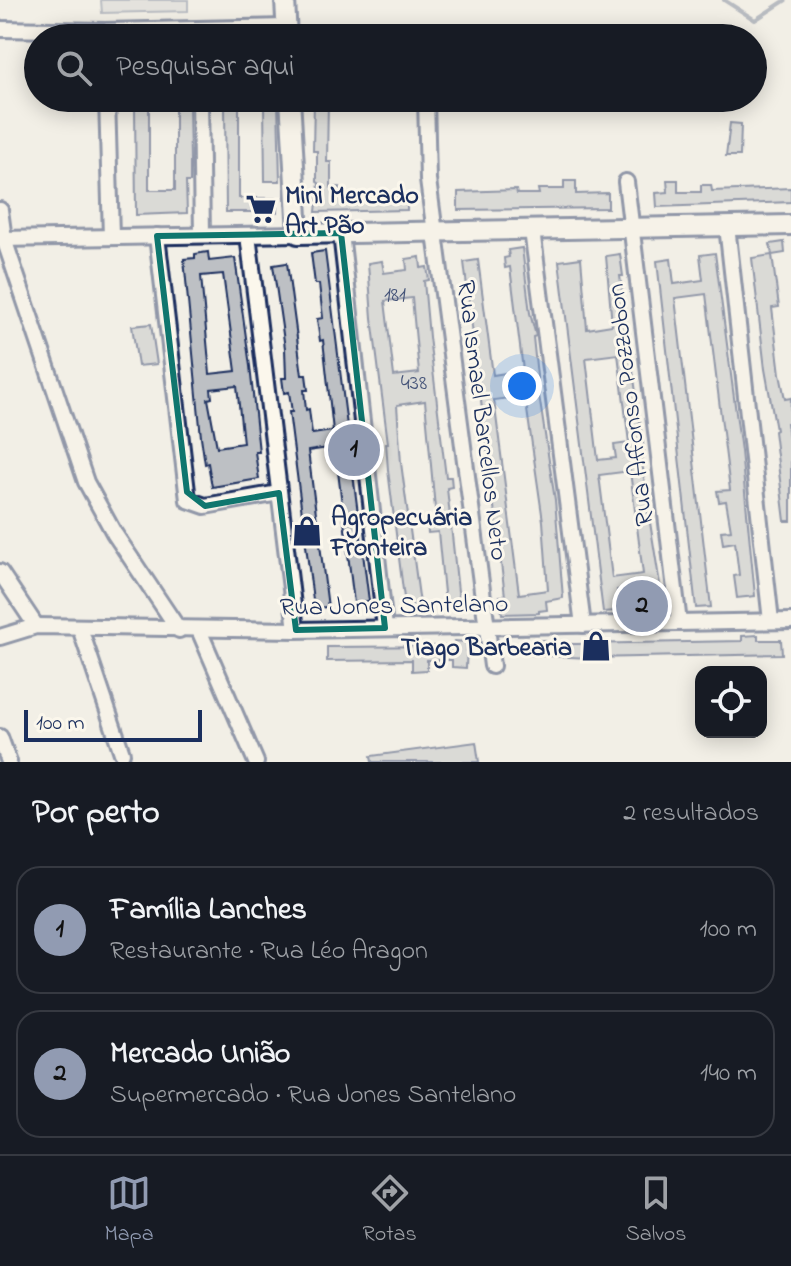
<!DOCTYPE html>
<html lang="pt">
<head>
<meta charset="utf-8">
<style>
  :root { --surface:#171b24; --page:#242831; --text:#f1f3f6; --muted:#9ea1a6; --line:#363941; --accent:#919bb2 }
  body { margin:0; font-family:"Indie Flower",sans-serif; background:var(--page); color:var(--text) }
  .controls { position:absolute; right:24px; bottom:24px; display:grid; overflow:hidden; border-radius:16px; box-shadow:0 4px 20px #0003 }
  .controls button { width:72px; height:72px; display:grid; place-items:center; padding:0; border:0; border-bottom:2px solid var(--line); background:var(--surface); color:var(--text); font:40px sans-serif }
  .scale { position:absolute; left:24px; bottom:20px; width:178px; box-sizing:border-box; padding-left:8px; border:4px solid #1b2f5e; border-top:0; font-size:22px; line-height:28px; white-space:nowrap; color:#1b2f5e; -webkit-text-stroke:6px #fbf7ec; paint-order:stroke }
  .you { position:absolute; left:522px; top:386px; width:28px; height:28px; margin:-20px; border:6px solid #fff; border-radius:50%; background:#1a73e8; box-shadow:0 0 0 12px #1a73e833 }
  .badge { display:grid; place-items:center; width:52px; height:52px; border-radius:50%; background:var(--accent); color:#111; font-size:26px; font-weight:700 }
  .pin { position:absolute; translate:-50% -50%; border:4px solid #fff; box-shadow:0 2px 8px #0006 }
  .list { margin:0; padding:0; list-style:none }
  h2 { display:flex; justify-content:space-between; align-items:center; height:104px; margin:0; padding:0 32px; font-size:34px }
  h2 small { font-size:26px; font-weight:400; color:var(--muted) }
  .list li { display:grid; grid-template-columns:52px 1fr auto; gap:24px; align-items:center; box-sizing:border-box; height:128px; margin:0 16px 16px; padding:0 16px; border:2px solid var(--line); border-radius:24px }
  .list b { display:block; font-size:30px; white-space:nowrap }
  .list p { margin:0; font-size:26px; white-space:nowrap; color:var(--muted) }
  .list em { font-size:26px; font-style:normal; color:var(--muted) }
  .icon { flex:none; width:44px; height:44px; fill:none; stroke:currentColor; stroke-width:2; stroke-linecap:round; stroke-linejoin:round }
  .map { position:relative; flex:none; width:791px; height:762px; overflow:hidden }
  .search { position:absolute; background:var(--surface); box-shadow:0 4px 20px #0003; left:24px; right:24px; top:24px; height:88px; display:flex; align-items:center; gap:20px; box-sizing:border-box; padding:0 28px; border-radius:44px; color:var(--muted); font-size:30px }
  .sheet { height:392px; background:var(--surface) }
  nav { display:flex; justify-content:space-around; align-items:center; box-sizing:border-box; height:112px; border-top:2px solid var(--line); background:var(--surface); font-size:22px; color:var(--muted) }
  nav a { display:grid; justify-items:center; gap:4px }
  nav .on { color:var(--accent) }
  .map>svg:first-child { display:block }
  .park { fill:#d2d3d2; stroke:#768198; stroke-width:2 }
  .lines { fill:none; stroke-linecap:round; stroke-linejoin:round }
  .stream { stroke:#707b93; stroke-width:4 }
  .building { fill:#bdc0c4; stroke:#1b2f5e; stroke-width:2; fill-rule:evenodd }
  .minor-casing { stroke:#1b2f5e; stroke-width:20 }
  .tertiary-casing { stroke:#1b2f5e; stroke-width:24 }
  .minor { stroke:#fbf7ec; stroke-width:14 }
  .tertiary { stroke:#fbf7ec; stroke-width:18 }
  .marked { fill:none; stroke:#0f766e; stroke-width:6; stroke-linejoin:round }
  .labels { text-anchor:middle; stroke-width:6; stroke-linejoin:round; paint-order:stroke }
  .number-label { font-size:22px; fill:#445378 }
  .poi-label { font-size:26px; font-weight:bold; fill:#1b2f5e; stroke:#fbf7ec; text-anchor:start }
  .street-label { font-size:26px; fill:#1b2f5e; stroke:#fbf7ec }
</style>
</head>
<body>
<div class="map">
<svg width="791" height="762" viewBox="0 0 791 762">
  <rect width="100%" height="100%" fill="#f2efe6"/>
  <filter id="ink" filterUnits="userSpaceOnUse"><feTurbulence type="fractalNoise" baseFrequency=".0125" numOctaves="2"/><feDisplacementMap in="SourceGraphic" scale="16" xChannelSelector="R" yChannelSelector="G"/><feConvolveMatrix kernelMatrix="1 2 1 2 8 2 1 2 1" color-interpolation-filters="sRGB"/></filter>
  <g filter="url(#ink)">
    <!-- park -->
    <path class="park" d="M 101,0 L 188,0 L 188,11 L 102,13 Z"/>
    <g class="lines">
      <!-- stream -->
      <path class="stream" d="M 724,0 L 755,20 L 786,0"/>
    </g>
    <!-- building -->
    <g class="building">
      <path d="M 314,100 L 328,101 L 327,162 L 331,162 L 331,188 L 340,187 L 340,196 L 407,195 L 407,210 L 316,212 L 319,183 L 317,182 L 317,151 L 313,151 Z"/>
      <path d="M 225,102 L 239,103 L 239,198 L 277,198 L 277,212 L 226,212 Z"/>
      <path d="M 264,103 L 278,103 L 280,181 L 265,181 Z"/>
      <path d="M 135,104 L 149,104 L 149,190 L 175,190 L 175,104 L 189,104 L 190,161 L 190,182 L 186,182 L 187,213 L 136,215 Z"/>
      <path d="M 730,123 L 741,124 L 740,156 L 726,156 Z"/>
      <path d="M 667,180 L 678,180 L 678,192 L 701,192 L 701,185 L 711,185 L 712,191 L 791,188 L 791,202 L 657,207 L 656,193 L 668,192 Z"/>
      <path d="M 564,181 L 576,181 L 576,194 L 608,193 L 608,208 L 458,210 L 458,192 L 516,190 L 517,194 L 539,194 L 538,189 L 564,189 Z"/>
      <path d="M 784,242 L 785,253 L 772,255 L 779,307 L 772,308 L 780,374 L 785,399 L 791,398 L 790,423 L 787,423 L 791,454 L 791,521 L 785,521 L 774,431 L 776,430 L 765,369 L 752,258 L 772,255 L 770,244 Z"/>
      <path d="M 522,248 L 530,313 L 536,336 L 533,337 L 539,395 L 555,500 L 563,598 L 546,601 L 547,610 L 539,611 L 539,613 L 502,614 L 500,596 L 505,596 L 464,262 L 478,260 L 493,375 L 523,370 L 510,267 L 505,268 L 504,258 L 509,257 L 508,250 ZM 525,396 L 543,521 L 548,590 L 519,594 L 494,400 Z"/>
      <path d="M 325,251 L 369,601 L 354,603 L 335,447 L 308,451 L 328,607 L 314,608 L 289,412 L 292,412 L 289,392 L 284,393 L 282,378 L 286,378 L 285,348 L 273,265 L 287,263 L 302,375 L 306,375 L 308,390 L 304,390 L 306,410 L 309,409 L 312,434 L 333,431 L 323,340 L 320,341 L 317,319 L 323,318 L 319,284 L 315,284 L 311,253 Z"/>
      <path d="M 208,252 L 209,261 L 235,258 L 250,366 L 259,452 L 255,452 L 259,479 L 212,487 L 208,463 L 205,464 L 201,437 L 184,259 L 195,258 L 195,254 ZM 223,274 L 236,371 L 210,374 L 201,276 ZM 237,386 L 243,443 L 217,447 L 208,399 L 212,398 L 211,389 Z"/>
      <path d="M 715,253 L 741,451 L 755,596 L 737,598 L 734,576 L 739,575 L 735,542 L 723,544 L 721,531 L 731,530 L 726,501 L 719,502 L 717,491 L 730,490 L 706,294 L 675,298 L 711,607 L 696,608 L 657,261 L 671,259 L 674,284 L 703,280 L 700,255 Z"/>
      <path d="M 620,254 L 623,276 L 620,276 L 644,451 L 641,452 L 648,510 L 662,597 L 648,599 L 649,608 L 635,610 L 633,588 L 617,590 L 617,611 L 603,612 L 559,261 L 581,258 L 587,329 L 612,325 L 606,256 ZM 618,354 L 629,443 L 614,445 L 616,458 L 598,460 L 586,358 ZM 630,471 L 643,574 L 612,578 L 599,475 Z"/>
      <path d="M 420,257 L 421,268 L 427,267 L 429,280 L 424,281 L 429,337 L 446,477 L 451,477 L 452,487 L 447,488 L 459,601 L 445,603 L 438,532 L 428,533 L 427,520 L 436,519 L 425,401 L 397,405 L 401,463 L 420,604 L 405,606 L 388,470 L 386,443 L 388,443 L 372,318 L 368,263 L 382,261 L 384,273 L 407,270 L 406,259 ZM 412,298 L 419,373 L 394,376 L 385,301 Z"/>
      <path d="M 151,324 L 157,364 L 138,366 L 132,326 Z"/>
      <path d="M 758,635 L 758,640 L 781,640 L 782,654 L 589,658 L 532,655 L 532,641 L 545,640 L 545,644 L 577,644 L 742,641 L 742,636 Z"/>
      <path d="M 454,641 L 467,642 L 466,668 L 452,667 L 452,660 L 427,660 L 427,670 L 412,671 L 412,660 L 327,661 L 327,647 L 453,646 Z"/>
      <path d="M 476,742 L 479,762 L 372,762 L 371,756 Z"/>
    </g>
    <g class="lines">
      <!-- minor casing -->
      <g class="minor-casing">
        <g id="minor">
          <path d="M 0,29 L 105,31 L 286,27"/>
          <path d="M 107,98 L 111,237"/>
          <path d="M 200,98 L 202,235"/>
          <path d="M 426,98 L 428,180 L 492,666"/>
          <path d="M 626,182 L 679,623"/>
          <path d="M 0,210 L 4,239 L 86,482 L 114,533 L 179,630"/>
          <path d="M 727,226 L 771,621"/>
          <path d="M 532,230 L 583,625"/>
          <path d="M 341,233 L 385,628"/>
          <path d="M 248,235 L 296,630"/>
          <path d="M 157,236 L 188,500 L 205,506 L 279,493"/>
          <path d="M 0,239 L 298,234"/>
          <path d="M 0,572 L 36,626"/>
          <path d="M 80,628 L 122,753"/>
          <path d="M 199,630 L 256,762"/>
          <path d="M 0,637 L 36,626 L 296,630 L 791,621"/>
          <path d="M 0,737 L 9,762"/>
        </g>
      </g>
      <!-- tertiary casing -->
      <g class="tertiary-casing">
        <g id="tertiary">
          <path d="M 285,0 L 287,38"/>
          <path d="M 290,98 L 298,234 L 791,225"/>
        </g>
      </g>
      <!-- minor -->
      <use href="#minor" class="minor"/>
      <!-- tertiary -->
      <use href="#tertiary" class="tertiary"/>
    </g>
  </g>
  <!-- marked area -->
  <path d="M0 0H791V762H0ZM 341,233 L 385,628 L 296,630 L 279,493 L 205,506 L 187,492 L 157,236 Z" fill="#f2efe6" fill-opacity=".55" fill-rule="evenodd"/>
  <path class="marked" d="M 341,233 L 385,628 L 296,630 L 279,493 L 205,506 L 187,492 L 157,236 Z"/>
  <!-- icons -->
  <defs>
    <g id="supermarket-bare" transform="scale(2.4)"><path d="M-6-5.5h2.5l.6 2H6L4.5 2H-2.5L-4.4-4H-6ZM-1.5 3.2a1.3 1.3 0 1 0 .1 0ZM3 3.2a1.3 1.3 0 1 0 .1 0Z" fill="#1b2f5e" stroke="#fbf7ec" stroke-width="2.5" paint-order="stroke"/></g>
    <g id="shop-bare" transform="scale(2.4)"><path d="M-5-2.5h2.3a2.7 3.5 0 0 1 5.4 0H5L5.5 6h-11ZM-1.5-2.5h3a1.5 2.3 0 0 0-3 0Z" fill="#1b2f5e" stroke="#fbf7ec" stroke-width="2.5" paint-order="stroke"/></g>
  </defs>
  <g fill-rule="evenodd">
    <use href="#supermarket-bare" x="261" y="209"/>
    <use href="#shop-bare" x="307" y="531"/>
    <use href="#shop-bare" x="596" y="646"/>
  </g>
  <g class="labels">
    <!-- number labels -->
    <g class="number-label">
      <text x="395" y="301">181</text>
      <text x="414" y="389">438</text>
    </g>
    <!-- poi labels -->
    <g class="poi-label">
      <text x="285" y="203">Mini Mercado<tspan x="285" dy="30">Art Pão</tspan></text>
      <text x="331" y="525">Agropecuária<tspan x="331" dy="30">Fronteira</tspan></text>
      <text x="572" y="655" text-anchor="end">Tiago Barbearia</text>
    </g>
    <!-- street labels -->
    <g class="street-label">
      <text transform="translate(629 405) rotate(-97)" y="9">Rua Affonso Pozzobon</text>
      <text transform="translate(484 420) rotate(83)" y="9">Rua Ismael Barcellos Neto</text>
      <text transform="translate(394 604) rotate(-1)" y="9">Rua Jones Santelano</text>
    </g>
  </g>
</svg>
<div class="controls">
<button><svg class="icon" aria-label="locate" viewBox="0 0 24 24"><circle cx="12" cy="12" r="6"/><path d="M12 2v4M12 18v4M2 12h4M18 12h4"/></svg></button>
</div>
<div class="scale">100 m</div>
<div class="you"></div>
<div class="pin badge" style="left:354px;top:450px">1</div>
<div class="pin badge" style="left:642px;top:606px">2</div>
<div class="search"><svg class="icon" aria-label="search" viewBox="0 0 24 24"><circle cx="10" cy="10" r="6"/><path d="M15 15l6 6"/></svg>Pesquisar aqui</div>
</div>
<section class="sheet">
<h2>Por perto<small>2 resultados</small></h2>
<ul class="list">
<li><span class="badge">1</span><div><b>Família Lanches</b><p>Restaurante · Rua Léo Aragon</p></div><em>100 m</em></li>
<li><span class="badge">2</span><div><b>Mercado União</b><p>Supermercado · Rua Jones Santelano</p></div><em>140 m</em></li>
</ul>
</section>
<nav>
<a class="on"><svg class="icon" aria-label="map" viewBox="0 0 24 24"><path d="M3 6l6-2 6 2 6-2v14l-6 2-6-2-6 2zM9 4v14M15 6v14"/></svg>Mapa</a>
<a><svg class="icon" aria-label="directions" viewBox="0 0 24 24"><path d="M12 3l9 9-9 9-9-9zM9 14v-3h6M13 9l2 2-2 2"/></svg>Rotas</a>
<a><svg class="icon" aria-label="saved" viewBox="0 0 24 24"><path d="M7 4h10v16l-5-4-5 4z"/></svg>Salvos</a>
</nav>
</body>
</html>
